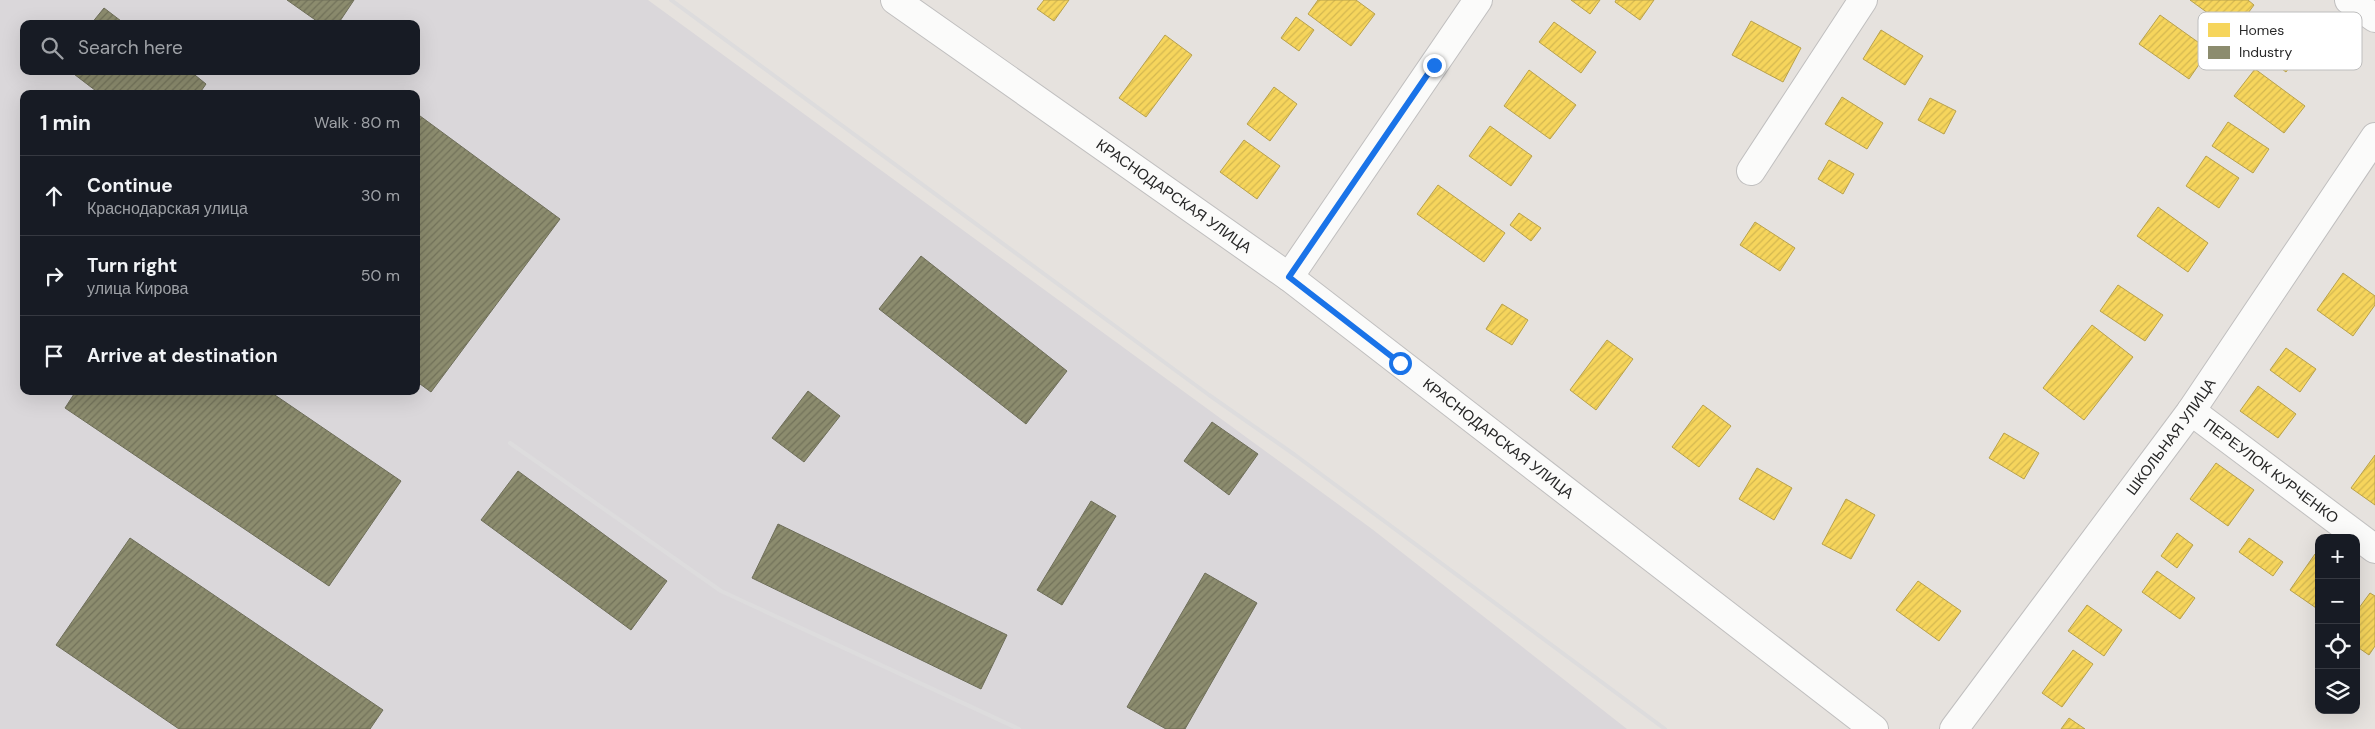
<!DOCTYPE html>
<html lang="en">
<head>
<meta charset="utf-8">
<style>
  :root { --surface:#171b24; --page:#242831; --text:#f1f3f6; --muted:#9ea1a6; --line:#363941 }
  body { margin:0; font-family:"DM Sans",sans-serif; background:var(--page); color:var(--text) }
  .controls { position:absolute; right:15px; bottom:15px; display:grid; overflow:hidden; border-radius:10px; box-shadow:0 5px 20px #0002 }
  .controls button { width:45px; height:45px; display:grid; place-items:center; padding:0; border:0; border-bottom:1px solid var(--line); background:var(--surface); color:var(--text); font:25px sans-serif }
  .stop { position:absolute; width:15px; height:15px; margin:-11px; border:4px solid #1a73e8; border-radius:50%; background:#fff }
  .stop.end { background:#1a73e8; border-color:#fff; box-shadow:0 1px 5px #0008 }
  .list { margin:0; padding:0; list-style:none }
  h2 { display:flex; justify-content:space-between; align-items:center; height:65px; margin:0; padding:0 20px; font-size:21px }
  h2 small { font-size:16px; font-weight:400; color:var(--muted) }
  .list li { display:grid; grid-template-columns:32px 1fr auto; gap:15px; align-items:center; box-sizing:border-box; height:80px; padding:0 20px; border-top:1px solid var(--line) }
  .list b { display:block; font-size:19px; white-space:nowrap }
  .list p { margin:0; font-size:16px; white-space:nowrap; color:var(--muted) }
  .list em { font-size:16px; font-style:normal; color:var(--muted) }
  .icon { flex:none; width:28px; height:28px; fill:none; stroke:currentColor; stroke-width:2; stroke-linecap:round; stroke-linejoin:round }
  .map { position:relative; flex:none; width:2375px; height:729px; overflow:hidden }
  .search { position:absolute; background:var(--surface); box-shadow:0 5px 20px #0002; left:20px; top:20px; width:400px; height:55px; display:flex; align-items:center; gap:12px; box-sizing:border-box; padding:0 18px; border-radius:10px; color:var(--muted); font-size:19px }
  .panel { position:absolute; background:var(--surface); box-shadow:0 5px 20px #0002; left:20px; top:90px; width:400px; height:305px; border-radius:10px }
  .map>svg:first-child { display:block }
  .industrial { fill:#dad7da; fill-rule:evenodd }
  .homes { fill:url(#homes-hatch); stroke:#b8a14c }
  .industry { fill:url(#industry-hatch); stroke:#6e6e59 }
  .lines { fill:none; stroke-linecap:round; stroke-linejoin:round }
  .minor-casing { stroke:#c0bfbf; stroke-width:30 }
  .minor { stroke:#fbfbfa; stroke-width:28 }
  .rail { stroke:#dddcdd; stroke-width:4 }
  .route { stroke:#1a73e8; stroke-width:6 }
  .labels { text-anchor:middle; stroke-width:5; stroke-linejoin:round; paint-order:stroke }
  .street-label { font-size:15px; fill:#282828; stroke:#fff }
  .key { fill:#fff; stroke:#bebebe; stroke-width:1 }
  .key-label { font-size:14px; fill:#282828 }
</style>
</head>
<body>
<div class="map">
<svg width="2375" height="729" viewBox="0 0 2375 729">
  <defs>
    <pattern id="homes-hatch" width="6" height="6" patternUnits="userSpaceOnUse" patternTransform="scale(1.25)"><rect width="6" height="6" fill="#f6d55c"/><path d="M-1 1l2-2M0 6l6-6M5 7l2-2" fill="none" stroke="#d3b750"/></pattern>
    <pattern id="industry-hatch" width="6" height="6" patternUnits="userSpaceOnUse" patternTransform="scale(1.25)"><rect width="6" height="6" fill="#8c8c6e"/><path d="M-1 1l2-2M0 6l6-6M5 7l2-2" fill="none" stroke="#72725a"/></pattern>
  </defs>
  <rect width="100%" height="100%" fill="#e6e2de"/>
  <!-- industrial -->
  <path class="industrial" d="M 0,0 L 648,0 L 1372,529 L 1627,729 L 0,729 ZM 24,24 L 416,24 L 416,71 L 24,71 ZM 24,94 L 416,94 L 416,391 L 24,391 Z"/>
  <!-- homes -->
  <g class="homes">
    <path d="M 1044,0 L 1069,0 L 1054,21 L 1037,9 Z"/>
    <path d="M 1318,0 L 1356,0 L 1375,14 L 1351,46 L 1308,14 Z"/>
    <path d="M 1571,0 L 1600,0 L 1590,14 Z"/>
    <path d="M 1616,0 L 1654,0 L 1640,20 L 1615,2 Z"/>
    <path d="M 2190,0 L 2248,0 L 2254,5 L 2234,32 Z"/>
    <path d="M 2289,13 L 2315,34 L 2286,72 L 2259,52 Z"/>
    <path d="M 2160,15 L 2209,50 L 2189,79 L 2139,44 Z"/>
    <path d="M 1296,17 L 1314,30 L 1299,51 L 1281,38 Z"/>
    <path d="M 1751,21 L 1801,48 L 1783,82 L 1732,55 Z"/>
    <path d="M 1554,22 L 1596,52 L 1581,73 L 1539,42 Z"/>
    <path d="M 1881,30 L 1923,56 L 1905,85 L 1863,59 Z"/>
    <path d="M 1165,35 L 1192,55 L 1146,117 L 1119,98 Z"/>
    <path d="M 2255,69 L 2305,106 L 2284,133 L 2234,96 Z"/>
    <path d="M 1529,70 L 1576,105 L 1550,139 L 1504,106 Z"/>
    <path d="M 1274,87 L 1297,104 L 1270,141 L 1247,124 Z"/>
    <path d="M 1842,97 L 1883,123 L 1867,149 L 1825,124 Z"/>
    <path d="M 1930,98 L 1956,111 L 1944,134 L 1918,120 Z"/>
    <path d="M 2228,122 L 2269,149 L 2253,173 L 2212,146 Z"/>
    <path d="M 1490,126 L 1532,156 L 1511,186 L 1469,156 Z"/>
    <path d="M 1244,140 L 1280,166 L 1257,199 L 1220,172 Z"/>
    <path d="M 2206,156 L 2239,178 L 2219,208 L 2186,186 Z"/>
    <path d="M 1829,160 L 1854,174 L 1843,194 L 1818,179 Z"/>
    <path d="M 1438,185 L 1505,233 L 1484,262 L 1417,214 Z"/>
    <path d="M 2158,207 L 2208,243 L 2188,272 L 2137,236 Z"/>
    <path d="M 1519,213 L 1541,228 L 1531,241 L 1510,225 Z"/>
    <path d="M 1755,222 L 1795,248 L 1780,271 L 1740,245 Z"/>
    <path d="M 2343,273 L 2375,296 L 2375,305 L 2353,336 L 2317,310 Z"/>
    <path d="M 2118,285 L 2163,315 L 2145,341 L 2100,311 Z"/>
    <path d="M 1502,304 L 1528,320 L 1512,345 L 1486,329 Z"/>
    <path d="M 2092,325 L 2133,357 L 2084,420 L 2043,388 Z"/>
    <path d="M 1607,340 L 1633,359 L 1596,410 L 1570,390 Z"/>
    <path d="M 2286,348 L 2316,369 L 2300,392 L 2270,370 Z"/>
    <path d="M 2258,386 L 2296,414 L 2278,438 L 2240,411 Z"/>
    <path d="M 1703,405 L 1731,426 L 1699,467 L 1672,447 Z"/>
    <path d="M 2004,433 L 2039,453 L 2024,479 L 1989,458 Z"/>
    <path d="M 2375,455 L 2375,505 L 2351,488 Z"/>
    <path d="M 2216,463 L 2254,490 L 2228,526 L 2190,499 Z"/>
    <path d="M 1757,468 L 1792,488 L 1774,520 L 1739,499 Z"/>
    <path d="M 1846,499 L 1875,515 L 1851,559 L 1822,544 Z"/>
    <path d="M 2177,533 L 2193,545 L 2177,568 L 2161,556 Z"/>
    <path d="M 2249,538 L 2283,562 L 2273,576 L 2239,552 Z"/>
    <path d="M 2315,554 L 2319,556 L 2319,610 L 2290,590 Z"/>
    <path d="M 2157,571 L 2195,598 L 2180,619 L 2142,592 Z"/>
    <path d="M 1918,581 L 1961,611 L 1939,641 L 1896,610 Z"/>
    <path d="M 2370,593 L 2375,596 L 2375,646 L 2369,655 L 2356,646 L 2356,612 Z"/>
    <path d="M 2087,605 L 2122,630 L 2104,656 L 2068,631 Z"/>
    <path d="M 2073,650 L 2093,664 L 2062,707 L 2042,693 Z"/>
    <path d="M 2069,718 L 2085,729 L 2061,729 Z"/>
  </g>
  <!-- industry -->
  <g class="industry">
    <path d="M 287,0 L 354,0 L 338,24 L 321,24 Z"/>
    <path d="M 104,8 L 125,24 L 91,24 Z"/>
    <path d="M 70,71 L 190,71 L 206,84 L 199,94 L 100,94 Z"/>
    <path d="M 416,113 L 560,219 L 431,392 L 416,381 Z"/>
    <path d="M 921,256 L 1067,371 L 1026,424 L 879,309 Z"/>
    <path d="M 76,391 L 269,391 L 401,481 L 329,586 L 65,408 Z"/>
    <path d="M 808,391 L 840,416 L 804,462 L 772,438 Z"/>
    <path d="M 1212,422 L 1258,454 L 1229,495 L 1184,461 Z"/>
    <path d="M 518,471 L 667,581 L 631,630 L 481,520 Z"/>
    <path d="M 1091,501 L 1116,516 L 1062,605 L 1037,590 Z"/>
    <path d="M 778,524 L 1007,635 L 981,689 L 752,578 Z"/>
    <path d="M 130,538 L 383,710 L 370,729 L 179,729 L 56,645 Z"/>
    <path d="M 1205,573 L 1257,603 L 1185,729 L 1166,729 L 1127,707 Z"/>
  </g>
  <g class="lines">
    <!-- minor casing -->
    <g class="minor-casing">
      <g id="minor">
        <path id="s1" d="M 895,0 L 1289,277 L 1874,729"/>
        <path d="M 2349,0 L 2375,18"/>
        <path d="M 1751,171 L 1863,0"/>
        <path d="M 1289,277 L 1478,0"/>
        <path id="s2" d="M 2191,411 L 2375,549"/>
        <path id="s3" d="M 1954,729 L 2191,411 L 2375,137"/>
      </g>
    </g>
    <!-- minor -->
    <use href="#minor" class="minor"/>
    <!-- rail -->
    <g class="rail">
      <path d="M 671,0 L 1209,395 L 1295,455 L 1665,729"/>
      <path d="M 510,443 L 721,591 L 1019,729"/>
    </g>
  </g>
  <g class="lines">
    <!-- route -->
    <path class="route" d="M 1400,363 L 1289,277 L 1434,65"/>
  </g>
  <g class="labels">
    <!-- street labels -->
    <g class="street-label">
      <text dy="5" stroke="none"><textPath href="#s1" startOffset="341">КРАСНОДАРСКАЯ УЛИЦА</textPath></text>
      <text dy="5" stroke="none"><textPath href="#s3" startOffset="364">ШКОЛЬНАЯ УЛИЦА</textPath></text>
      <text dy="5" stroke="none"><textPath href="#s1" startOffset="746">КРАСНОДАРСКАЯ УЛИЦА</textPath></text>
      <text dy="5" stroke="none"><textPath href="#s2" startOffset="100">ПЕРЕУЛОК КУРЧЕНКО</textPath></text>
    </g>
  </g>
  <!-- legend -->
  <rect x="2198" y="12" width="164" height="58" rx="8" class="key"/>
  <rect x="2208" y="23" width="22" height="14" fill="#f6d55c"/>
  <rect x="2208" y="46" width="22" height="13" fill="#8c8c6e"/>
  <g class="key-label">
    <text x="2239" y="35">Homes</text>
    <text x="2239" y="57">Industry</text>
  </g>
</svg>
<div class="controls">
<button>+</button>
<button>−</button>
<button><svg class="icon" aria-label="locate" viewBox="0 0 24 24"><circle cx="12" cy="12" r="6"/><path d="M12 2v4M12 18v4M2 12h4M18 12h4"/></svg></button>
<button><svg class="icon" aria-label="layers" viewBox="0 0 24 24"><path d="M12 4l9 5-9 5-9-5zM3 14l9 5 9-5"/></svg></button>
</div>
<div class="stop" style="left:1400px;top:363px"></div>
<div class="stop end" style="left:1434px;top:65px"></div>
<div class="search"><svg class="icon" aria-label="search" viewBox="0 0 24 24"><circle cx="10" cy="10" r="6"/><path d="M15 15l6 6"/></svg>Search here</div>
<section class="panel">
<h2>1 min<small>Walk · 80 m</small></h2>
<ul class="list">
<li><svg class="icon" aria-label="ahead" viewBox="0 0 24 24"><path d="M12 20V5M6 11l6-6 6 6"/></svg><div><b>Continue</b><p>Краснодарская улица</p></div><em>30 m</em></li>
<li><svg class="icon" aria-label="right" viewBox="0 0 24 24"><path d="M7 20v-9h11M14 6l5 5-5 5"/></svg><div><b>Turn right</b><p>улица Кирова</p></div><em>50 m</em></li>
<li><svg class="icon" aria-label="arrive" viewBox="0 0 24 24"><path d="M6 21V4h12l-3 4 3 4H6"/></svg><div><b>Arrive at destination</b></div></li>
</ul>
</section>
</div>
</body>
</html>
